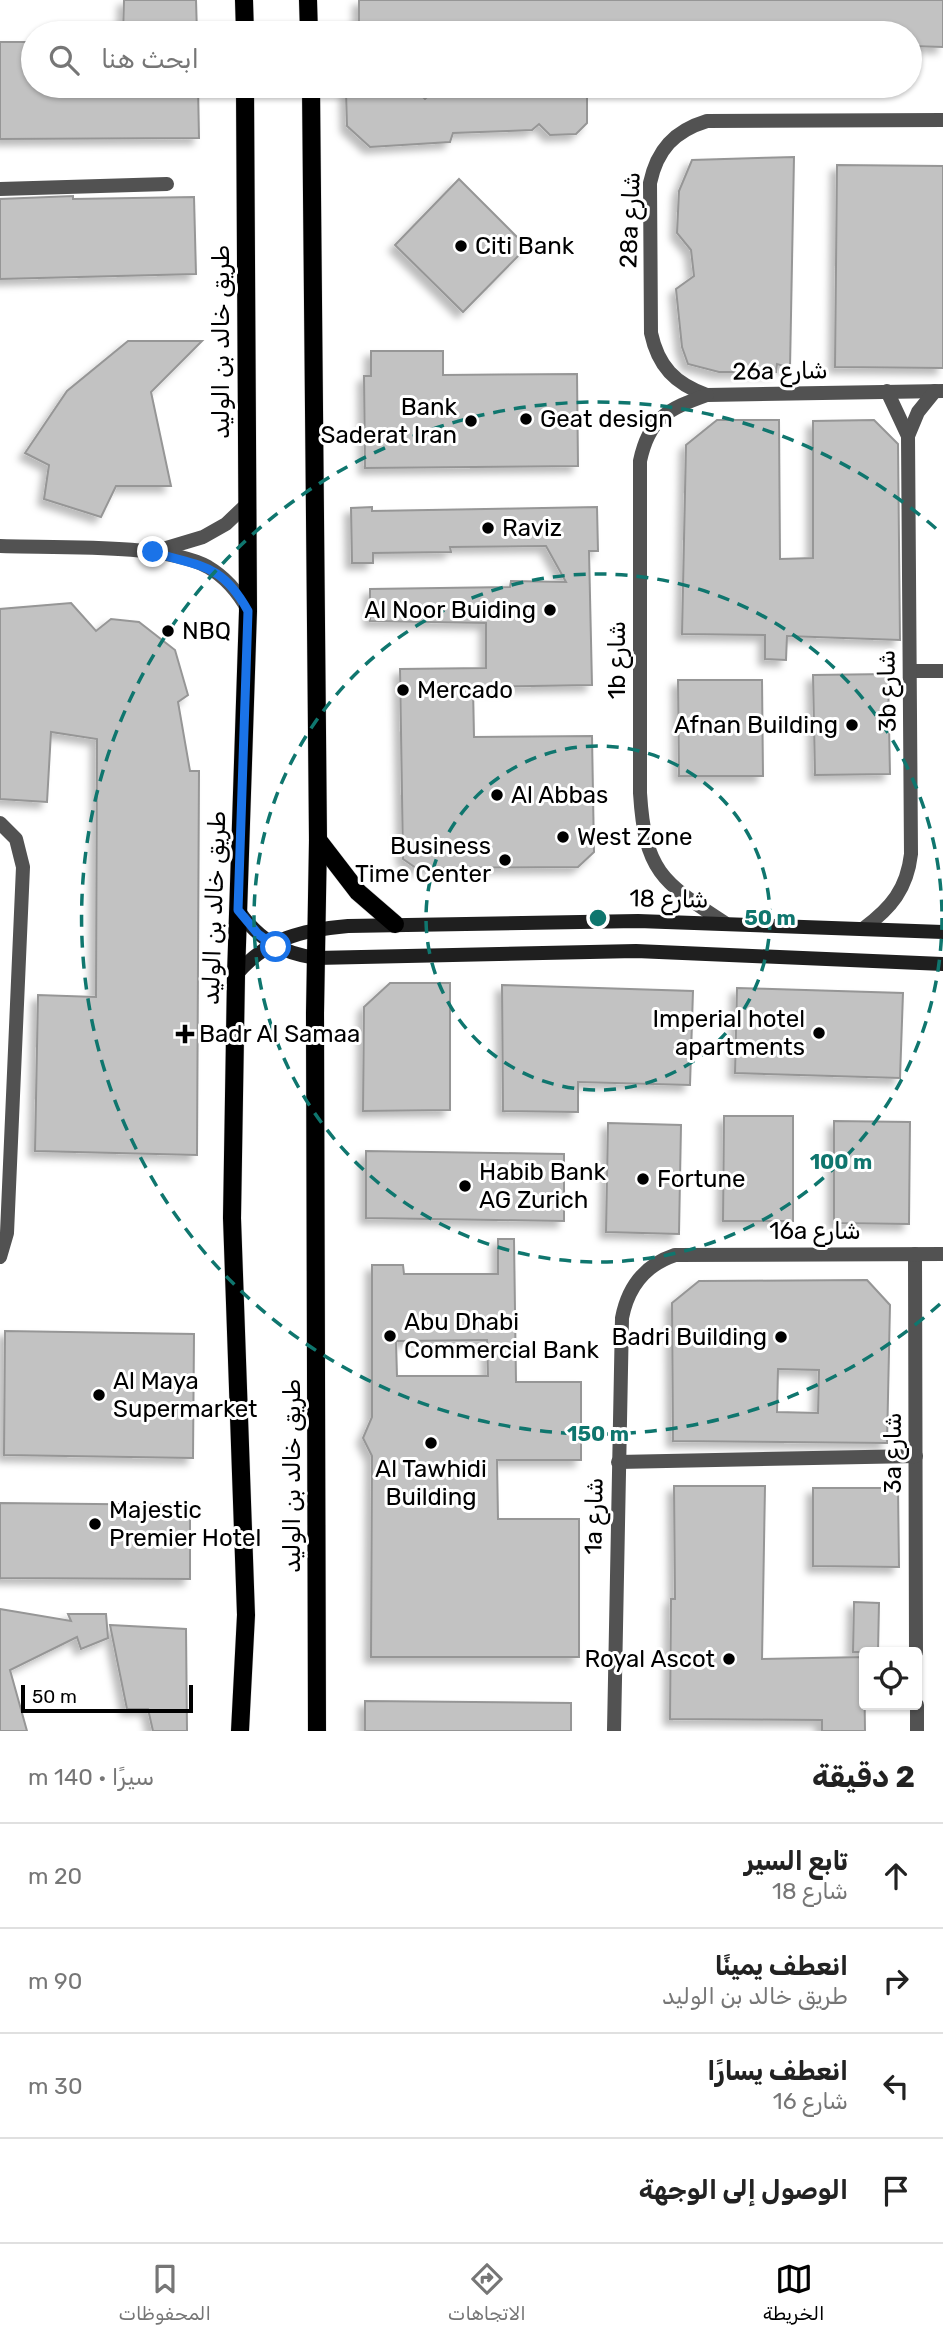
<!DOCTYPE html>
<html lang="ar">
<head>
<meta charset="utf-8">
<style>
  :root { --surface:#fff; --page:#f2f2f2; --text:#222; --muted:#767676; --line:#e0e0e0; --accent:#000 }
  body { margin:0; font-family:Rubik,Vazirmatn,sans-serif; background:var(--page); color:var(--text); direction:rtl }
  .controls { position:absolute; right:21px; bottom:21px; display:grid; overflow:hidden; border-radius:7px; box-shadow:0 2px 5px #0004 }
  .controls button { width:63px; height:63px; display:grid; place-items:center; padding:0; border:0; border-bottom:2px solid var(--line); background:var(--surface); color:var(--text); font:35px sans-serif }
  .scale { position:absolute; left:21px; bottom:18px; width:172px; box-sizing:border-box; padding-left:7px; border:4px solid #000; border-top:0; font-size:19px; line-height:24px; white-space:nowrap; color:#000; -webkit-text-stroke:5px #fff; paint-order:stroke }
  .stop { position:absolute; width:21px; height:21px; margin:-16px; border:5px solid #1a73e8; border-radius:50%; background:#fff }
  .stop.end { background:#1a73e8; border-color:#fff; box-shadow:0 2px 7px #0008 }
  .list { margin:0; padding:0; list-style:none }
  h2 { display:flex; justify-content:space-between; align-items:center; height:91px; margin:0; padding:0 28px; font-size:30px }
  h2 small { font-size:23px; font-weight:400; color:var(--muted) }
  .list li { display:grid; grid-template-columns:46px 1fr auto; gap:21px; align-items:center; box-sizing:border-box; height:105px; padding:0 28px; border-top:2px solid var(--line) }
  .list b { display:block; font-size:26px; white-space:nowrap }
  .list p { margin:0; font-size:23px; white-space:nowrap; color:var(--muted) }
  .list em { font-size:23px; font-style:normal; color:var(--muted) }
  .icon { flex:none; width:38px; height:38px; fill:none; stroke:currentColor; stroke-width:2; stroke-linecap:round; stroke-linejoin:round }
  .map { position:relative; flex:none; width:943px; height:1731px; overflow:hidden; direction:ltr }
  .search { position:absolute; background:var(--surface); box-shadow:0 2px 5px #0004; left:21px; right:21px; top:21px; height:77px; display:flex; align-items:center; gap:18px; box-sizing:border-box; padding:0 24px; border-radius:38px; color:var(--muted); font-size:26px }
  .sheet { height:511px; background:var(--surface) }
  nav { display:flex; justify-content:space-around; align-items:center; box-sizing:border-box; height:98px; border-top:2px solid var(--line); background:var(--surface); font-size:19px; color:var(--muted) }
  nav a { display:grid; justify-items:center; gap:4px }
  nav .on { color:var(--accent) }
  .map>svg:first-child { display:block }
  .building { fill:#c2c2c2; stroke:#969696; stroke-width:2; fill-rule:evenodd; filter:url(#shadow) }
  .lines { fill:none; stroke-linecap:round; stroke-linejoin:round }
  .primary-casing { stroke:#dbdbdb; stroke-width:19 }
  .street { stroke:#525252; stroke-width:14 }
  .secondary { stroke:#1f1f1f; stroke-width:14 }
  .primary { stroke:#000; stroke-width:18 }
  .route { stroke:#1a73e8; stroke-width:9 }
  .ring { fill:none; stroke:#0f766e; stroke-width:3.5; stroke-dasharray:12 9 }
  .poi-dot { fill:#000; stroke:#fff; stroke-width:2.5 }
  .labels { text-anchor:middle; stroke-width:6; stroke-linejoin:round; paint-order:stroke }
  .street-label { font-size:24px; fill:#000; stroke:#fff }
  .poi-label { font-size:24px; fill:#000; stroke:#fff; text-anchor:start }
  .centre { fill:#0f766e; stroke:#fff; stroke-width:3.5 }
  .ring-label { font-size:21px; text-anchor:middle; font-weight:bold; fill:#0f766e; stroke:#fff; stroke-width:6; stroke-linejoin:round; paint-order:stroke }
</style>
</head>
<body>
<div class="map">
<svg width="943" height="1731" viewBox="0 0 943 1731">
  <defs>
    <filter id="shadow"><feDropShadow dx="-6" dy="6" stdDeviation="3.5" flood-color="#0004"/></filter>
  </defs>
  <rect width="100%" height="100%" fill="#fff"/>
  <!-- building -->
  <g class="building">
    <path d="M 124,0 L 196,0 L 197,33 L 123,33 Z"/>
    <path d="M 359,0 L 943,0 L 943,47 L 910,46 L 910,33 L 359,33 Z"/>
    <path d="M 0,42 L 33,42 L 33,86 L 198,86 L 199,138 L 0,139 Z"/>
    <path d="M 353,86 L 411,86 L 425,99 L 439,86 L 575,86 L 587,94 L 587,123 L 576,134 L 550,135 L 539,124 L 532,130 L 453,133 L 450,142 L 370,147 L 347,126 L 346,93 Z"/>
    <path d="M 794,157 L 790,368 L 777,364 L 776,372 L 719,372 L 688,364 L 682,347 L 676,289 L 694,276 L 691,250 L 677,233 L 679,191 L 692,160 Z"/>
    <path d="M 837,165 L 943,166 L 943,368 L 835,367 Z"/>
    <path d="M 459,179 L 527,247 L 463,312 L 395,245 Z"/>
    <path d="M 73,196 L 73,199 L 194,197 L 196,274 L 0,279 L 0,199 Z"/>
    <path d="M 128,341 L 202,341 L 151,392 L 171,486 L 116,486 L 101,517 L 44,499 L 49,465 L 25,453 L 67,391 Z"/>
    <path d="M 371,351 L 443,351 L 443,375 L 577,374 L 578,466 L 365,468 L 364,376 L 371,376 Z"/>
    <path d="M 717,420 L 779,420 L 780,559 L 813,558 L 813,421 L 874,420 L 898,444 L 900,640 L 787,636 L 786,660 L 765,659 L 765,635 L 682,634 L 686,445 Z"/>
    <path d="M 372,507 L 372,511 L 597,507 L 598,551 L 589,551 L 592,685 L 473,687 L 474,737 L 592,736 L 594,852 L 578,867 L 416,868 L 403,859 L 400,669 L 486,668 L 486,623 L 370,621 L 370,589 L 510,587 L 511,581 L 566,582 L 546,546 L 450,547 L 451,552 L 373,553 L 373,563 L 352,563 L 351,508 Z"/>
    <path d="M 71,603 L 96,631 L 111,619 L 139,622 L 175,650 L 188,695 L 178,702 L 190,771 L 199,771 L 197,1155 L 35,1151 L 38,995 L 96,997 L 97,739 L 51,732 L 47,802 L 0,799 L 0,609 Z"/>
    <path d="M 888,674 L 890,774 L 815,775 L 813,675 Z"/>
    <path d="M 678,680 L 762,680 L 763,776 L 679,776 Z"/>
    <path d="M 390,983 L 450,983 L 450,1110 L 363,1111 L 364,1007 Z"/>
    <path d="M 502,985 L 693,991 L 690,1085 L 578,1082 L 578,1112 L 503,1111 Z"/>
    <path d="M 737,988 L 903,993 L 900,1078 L 735,1073 Z"/>
    <path d="M 724,1116 L 793,1116 L 793,1221 L 723,1221 Z"/>
    <path d="M 834,1121 L 910,1122 L 909,1224 L 834,1223 Z"/>
    <path d="M 608,1123 L 681,1125 L 679,1234 L 606,1232 Z"/>
    <path d="M 366,1151 L 564,1154 L 564,1221 L 366,1218 Z"/>
    <path d="M 498,1239 L 514,1239 L 516,1382 L 581,1382 L 581,1460 L 497,1460 L 498,1519 L 579,1519 L 579,1657 L 371,1657 L 372,1456 L 363,1438 L 372,1417 L 372,1265 L 403,1265 L 404,1274 L 498,1274 ZM 487,1340 L 488,1376 L 397,1376 L 396,1341 Z"/>
    <path d="M 867,1280 L 890,1305 L 887,1443 L 673,1441 L 672,1303 L 699,1281 ZM 778,1369 L 819,1370 L 818,1413 L 777,1412 Z"/>
    <path d="M 5,1331 L 194,1334 L 193,1458 L 4,1455 Z"/>
    <path d="M 674,1486 L 765,1486 L 762,1659 L 864,1657 L 865,1731 L 822,1731 L 822,1720 L 670,1719 L 671,1599 L 675,1599 Z"/>
    <path d="M 813,1488 L 898,1488 L 899,1567 L 813,1566 Z"/>
    <path d="M 0,1503 L 190,1505 L 190,1579 L 0,1578 Z"/>
    <path d="M 854,1602 L 879,1603 L 878,1652 L 853,1652 Z"/>
    <path d="M 0,1609 L 71,1621 L 68,1614 L 106,1614 L 108,1638 L 81,1649 L 77,1637 L 10,1670 L 27,1731 L 0,1731 Z"/>
    <path d="M 110,1625 L 186,1629 L 187,1731 L 153,1731 L 148,1709 L 127,1709 Z"/>
    <path d="M 365,1701 L 571,1703 L 571,1731 L 365,1731 Z"/>
  </g>
  <g class="lines">
    <!-- primary casing -->
    <g class="primary-casing">
      <g id="primary">
        <path d="M 244,0 L 245,33"/>
        <path d="M 308,0 L 309,33"/>
        <path d="M 311,86 L 318,840 L 315,1013 L 317,1731"/>
        <path d="M 318,840 L 358,892 L 395,924"/>
        <path d="M 240,1731 L 246,1615 L 232,1218 L 236,975 L 248,611 L 245,86"/>
      </g>
    </g>
    <!-- street -->
    <g class="street">
      <path d="M 943,120 L 707,121 C 674,131 657,150 650,183 L 651,333 C 658,366 675,384 707,395 L 943,391"/>
      <path d="M 0,189 L 167,184"/>
      <path d="M 707,395 C 668,409 649,418 640,461 L 640,793 C 645,872 662,882 725,923"/>
      <path d="M 908,436 L 918,412 L 935,391"/>
      <path d="M 0,546 C 53,548 164,543 208,567 C 225,577 238,592 248,610"/>
      <path d="M 153,552 L 203,537 L 226,524 L 246,505"/>
      <path d="M 910,671 L 943,671"/>
      <path d="M 0,823 L 16,839 L 23,867 L 7,1233 L 0,1257"/>
      <path d="M 864,928 C 891,908 907,889 911,854 L 908,436 L 887,391"/>
      <path d="M 915,1254 L 916,1652"/>
      <path d="M 618,1462 L 916,1456"/>
      <path d="M 917,1705 L 917,1731"/>
      <path d="M 614,1731 L 622,1318 C 628,1287 645,1265 675,1255 L 943,1254"/>
    </g>
    <!-- secondary -->
    <g class="secondary">
      <path d="M 238,910 C 258,939 281,953 316,958 L 636,951 L 943,964"/>
      <path d="M 236,975 C 267,938 302,930 348,926 L 638,921 L 943,932"/>
    </g>
    <!-- primary -->
    <use href="#primary" class="primary"/>
  </g>
  <g class="lines">
    <!-- route -->
    <path class="route" d="M 153,552 C 199,567 221,562 248,611 L 238,910 L 258,934 L 276,947"/>
  </g>
  <!-- distance rings -->
  <g class="ring">
    <circle cx="598" cy="918" r="172"/>
    <circle cx="598" cy="918" r="344"/>
    <path d="M940 1304A516 516 0 1 1 940 532"/>
  </g>
  <!-- markers -->
  <g class="poi-dot">
    <circle cx="461" cy="246" r="7"/>
    <circle cx="526" cy="419" r="7"/>
    <circle cx="471" cy="421" r="7"/>
    <circle cx="488" cy="528" r="7"/>
    <circle cx="550" cy="610" r="7"/>
    <circle cx="168" cy="631" r="7"/>
    <circle cx="403" cy="690" r="7"/>
    <circle cx="852" cy="725" r="7"/>
    <circle cx="497" cy="795" r="7"/>
    <circle cx="563" cy="837" r="7"/>
    <circle cx="505" cy="860" r="7"/>
    <circle cx="819" cy="1033" r="7"/>
    <path d="M181.5 1023.5h7v7h7v7h-7v7h-7v-7h-7v-7h7z"/>
    <circle cx="643" cy="1179" r="7"/>
    <circle cx="465" cy="1186" r="7"/>
    <circle cx="390" cy="1336" r="7"/>
    <circle cx="781" cy="1337" r="7"/>
    <circle cx="99" cy="1395" r="7"/>
    <circle cx="431" cy="1443" r="7"/>
    <circle cx="95" cy="1524" r="7"/>
    <circle cx="729" cy="1659" r="7"/>
  </g>
  <g class="labels">
    <!-- street labels -->
    <g class="street-label">
      <text transform="translate(630 220) rotate(-88)" y="8">28a شارع</text>
      <text transform="translate(221 342) rotate(-90)" y="8">طريق خالد بن الوليد</text>
      <text transform="translate(780 371) rotate(-1)" y="8">26a شارع</text>
      <text transform="translate(617 660) rotate(-90)" y="8">1b شارع</text>
      <text transform="translate(887 691) rotate(-91)" y="8">3b شارع</text>
      <text transform="translate(669 899) rotate(1)" y="8">شارع 18</text>
      <text transform="translate(214 908) rotate(-88)" y="8">طريق خالد بن الوليد</text>
      <text x="815" y="1239">16a شارع</text>
      <text transform="translate(893 1453) rotate(-90)" y="8">3a شارع</text>
      <text transform="translate(292 1476) rotate(-90)" y="8">طريق خالد بن الوليد</text>
      <text transform="translate(594 1516) rotate(-89)" y="8">1a شارع</text>
    </g>
    <!-- poi labels -->
    <g class="poi-label">
      <text x="475" y="254">Citi Bank</text>
      <text x="457" y="415" text-anchor="end">Bank<tspan x="457" dy="28">Saderat Iran</tspan></text>
      <text x="540" y="427">Geat design</text>
      <text x="502" y="536">Raviz</text>
      <text x="536" y="618" text-anchor="end">Al Noor Buiding</text>
      <text x="182" y="639">NBQ</text>
      <text x="417" y="698">Mercado</text>
      <text x="838" y="733" text-anchor="end">Afnan Building</text>
      <text x="511" y="803">Al Abbas</text>
      <text x="577" y="845">West Zone</text>
      <text x="491" y="854" text-anchor="end">Business<tspan x="491" dy="28">Time Center</tspan></text>
      <text x="805" y="1027" text-anchor="end">Imperial hotel<tspan x="805" dy="28">apartments</tspan></text>
      <text x="199" y="1042">Badr Al Samaa</text>
      <text x="479" y="1180">Habib Bank<tspan x="479" dy="28">AG Zurich</tspan></text>
      <text x="657" y="1187">Fortune</text>
      <text x="404" y="1330">Abu Dhabi<tspan x="404" dy="28">Commercial Bank</tspan></text>
      <text x="767" y="1345" text-anchor="end">Badri Building</text>
      <text x="113" y="1389">Al Maya<tspan x="113" dy="28">Supermarket</tspan></text>
      <text x="431" y="1477" text-anchor="middle">Al Tawhidi<tspan x="431" dy="28">Building</tspan></text>
      <text x="109" y="1518">Majestic<tspan x="109" dy="28">Premier Hotel</tspan></text>
      <text x="715" y="1667" text-anchor="end">Royal Ascot</text>
    </g>
  </g>
  <circle cx="598" cy="918" r="10" class="centre"/>
  <g class="ring-label">
    <text x="770" y="925">50 m</text>
    <text x="841" y="1169">100 m</text>
    <text x="598" y="1441">150 m</text>
  </g>
</svg>
<div class="controls">
<button><svg class="icon" aria-label="locate" viewBox="0 0 24 24"><circle cx="12" cy="12" r="6"/><path d="M12 2v4M12 18v4M2 12h4M18 12h4"/></svg></button>
</div>
<div class="scale">50 m</div>
<div class="stop" style="left:276px;top:947px"></div>
<div class="stop end" style="left:153px;top:552px"></div>
<div class="search"><svg class="icon" aria-label="search" viewBox="0 0 24 24"><circle cx="10" cy="10" r="6"/><path d="M15 15l6 6"/></svg>ابحث هنا</div>
</div>
<section class="sheet">
<h2>2 دقيقة<small>سيرًا · 140 m</small></h2>
<ul class="list">
<li><svg class="icon" aria-label="ahead" viewBox="0 0 24 24"><path d="M12 20V5M6 11l6-6 6 6"/></svg><div><b>تابع السير</b><p>شارع 18</p></div><em>20 m</em></li>
<li><svg class="icon" aria-label="right" viewBox="0 0 24 24"><path d="M7 20v-9h11M14 6l5 5-5 5"/></svg><div><b>انعطف يمينًا</b><p>طريق خالد بن الوليد</p></div><em>90 m</em></li>
<li><svg class="icon" aria-label="left" viewBox="0 0 24 24"><path d="M17 20v-9H6M10 6l-5 5 5 5"/></svg><div><b>انعطف يسارًا</b><p>شارع 16</p></div><em>30 m</em></li>
<li><svg class="icon" aria-label="arrive" viewBox="0 0 24 24"><path d="M6 21V4h12l-3 4 3 4H6"/></svg><div><b>الوصول إلى الوجهة</b></div></li>
</ul>
</section>
<nav>
<a class="on"><svg class="icon" aria-label="map" viewBox="0 0 24 24"><path d="M3 6l6-2 6 2 6-2v14l-6 2-6-2-6 2zM9 4v14M15 6v14"/></svg>الخريطة</a>
<a><svg class="icon" aria-label="directions" viewBox="0 0 24 24"><path d="M12 3l9 9-9 9-9-9zM9 14v-3h6M13 9l2 2-2 2"/></svg>الاتجاهات</a>
<a><svg class="icon" aria-label="saved" viewBox="0 0 24 24"><path d="M7 4h10v16l-5-4-5 4z"/></svg>المحفوظات</a>
</nav>
</body>
</html>
